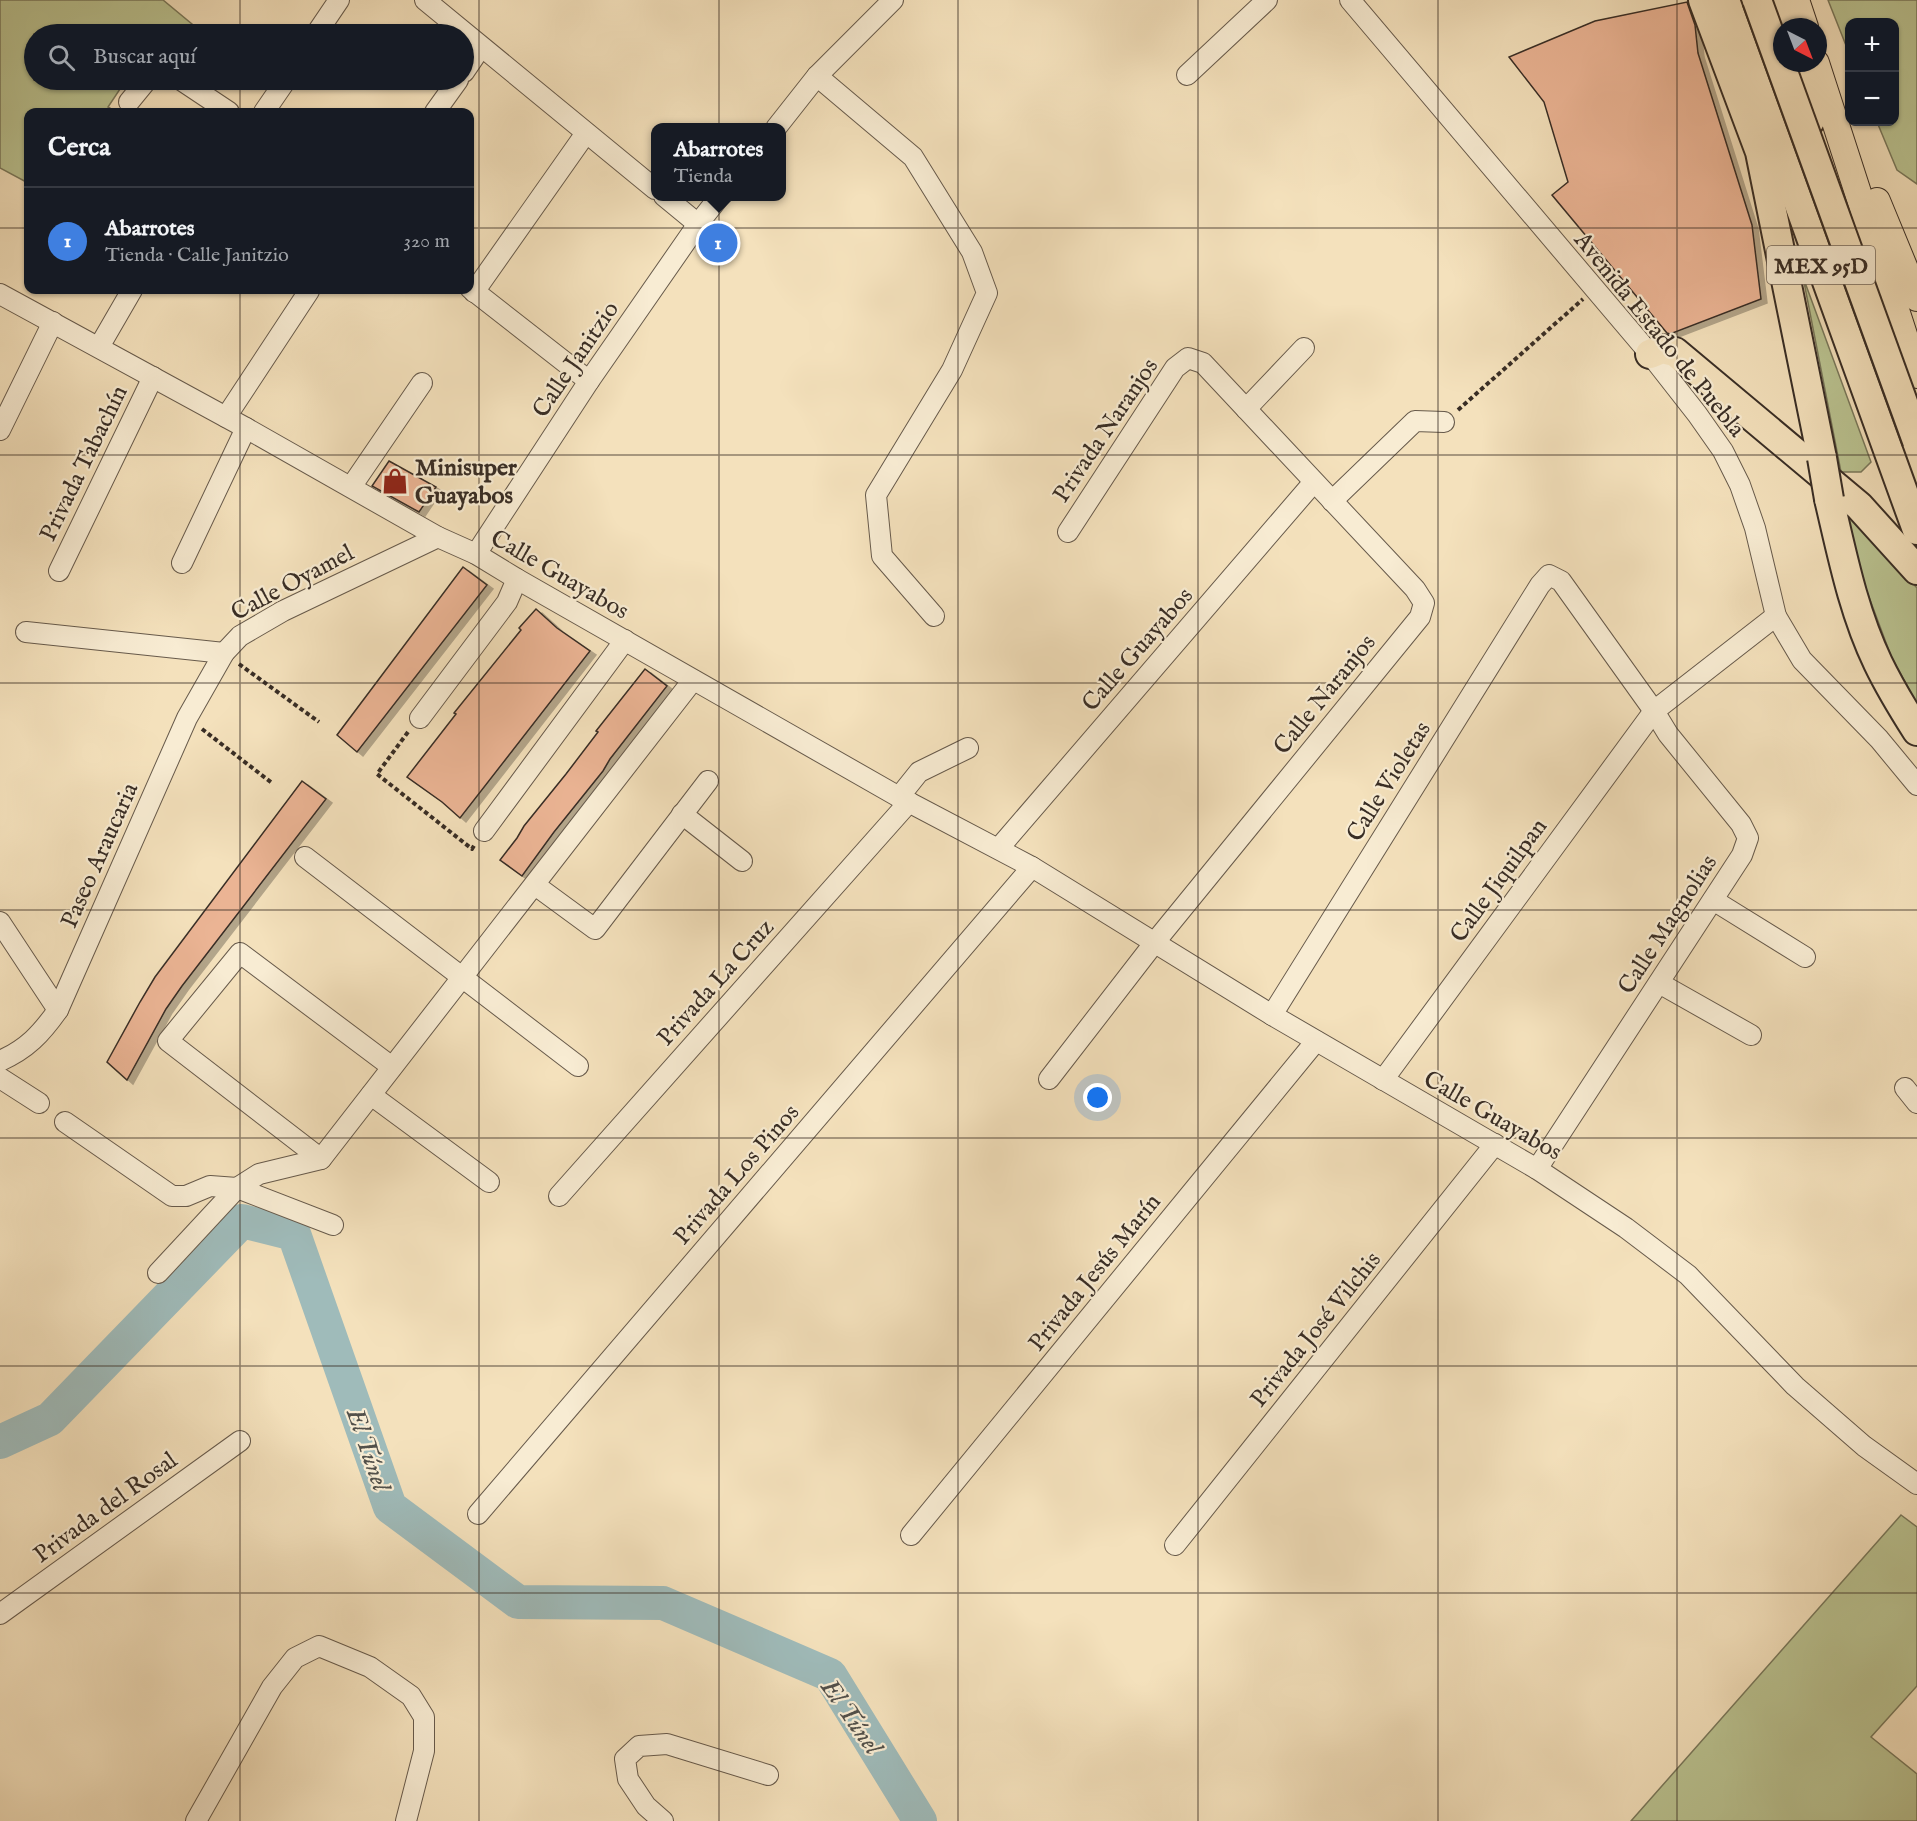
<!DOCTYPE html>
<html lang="es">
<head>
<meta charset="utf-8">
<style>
  :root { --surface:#171b24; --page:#20242c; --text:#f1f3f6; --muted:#9ea1a6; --line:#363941; --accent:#c59692 }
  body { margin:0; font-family:"IM FELL English",serif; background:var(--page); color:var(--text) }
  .controls { position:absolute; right:18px; top:18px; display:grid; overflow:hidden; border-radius:12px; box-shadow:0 2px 4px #0004 }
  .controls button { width:54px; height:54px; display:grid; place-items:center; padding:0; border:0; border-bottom:2px solid var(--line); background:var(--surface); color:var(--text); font:30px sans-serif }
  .compass { position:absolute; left:1773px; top:18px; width:54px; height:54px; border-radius:50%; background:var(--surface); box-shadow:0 2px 4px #0004; rotate:138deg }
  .you { position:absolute; left:1098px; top:1098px; width:21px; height:21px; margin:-15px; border:4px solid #fff; border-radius:50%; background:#1a73e8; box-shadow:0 0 0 9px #1a73e833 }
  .badge { display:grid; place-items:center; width:39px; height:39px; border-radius:50%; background:var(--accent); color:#fff; font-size:20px; font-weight:700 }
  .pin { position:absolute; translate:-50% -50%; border:3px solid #fff; box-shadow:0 2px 6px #0006 }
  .popup { position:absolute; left:651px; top:123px; width:135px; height:78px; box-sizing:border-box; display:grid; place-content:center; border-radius:12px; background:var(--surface); filter:drop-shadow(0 2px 4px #0005); font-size:20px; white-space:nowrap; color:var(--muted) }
  .popup b { font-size:22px; color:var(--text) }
  .popup::after { content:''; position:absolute; left:50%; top:100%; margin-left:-12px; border:12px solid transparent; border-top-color:var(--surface) }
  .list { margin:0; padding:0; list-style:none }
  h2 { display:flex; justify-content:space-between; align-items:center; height:78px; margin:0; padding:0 24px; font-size:26px }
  h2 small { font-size:20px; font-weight:400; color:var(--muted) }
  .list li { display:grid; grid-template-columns:39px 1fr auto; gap:18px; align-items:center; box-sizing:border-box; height:108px; padding:0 24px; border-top:2px solid var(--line) }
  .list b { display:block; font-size:22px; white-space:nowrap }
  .list p { margin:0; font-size:20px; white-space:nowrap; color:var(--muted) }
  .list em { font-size:20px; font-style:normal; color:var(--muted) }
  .icon { flex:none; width:33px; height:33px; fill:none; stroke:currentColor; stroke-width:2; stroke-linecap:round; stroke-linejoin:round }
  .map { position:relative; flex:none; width:1917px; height:1821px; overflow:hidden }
  .search { position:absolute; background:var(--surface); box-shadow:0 2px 4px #0004; left:24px; top:24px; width:450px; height:66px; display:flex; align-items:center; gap:15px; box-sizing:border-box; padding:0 21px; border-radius:33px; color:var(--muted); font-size:22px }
  .panel { position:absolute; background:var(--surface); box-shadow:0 2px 4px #0004; left:24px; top:108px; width:450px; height:186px; border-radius:12px }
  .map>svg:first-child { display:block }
  .green { fill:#bac391; stroke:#79785b; stroke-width:1.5 }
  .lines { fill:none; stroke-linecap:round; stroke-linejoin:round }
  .river { stroke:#9fbbba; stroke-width:34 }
  .building { fill:#ebb494; stroke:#382d25; stroke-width:1.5; filter:url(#shadow) }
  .minor-casing { stroke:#675a4b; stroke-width:22 }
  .major-casing { stroke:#382d25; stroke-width:28 }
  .highway-casing { stroke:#382d25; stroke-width:32 }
  .path { stroke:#382d25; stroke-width:4; stroke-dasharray:4.5 3; stroke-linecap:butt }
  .minor { stroke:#f8ecd3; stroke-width:20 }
  .major { stroke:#f4e1bc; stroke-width:26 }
  .highway { stroke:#f4e1bc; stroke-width:28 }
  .highway-bridge-casing { stroke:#382d25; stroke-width:32; stroke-linecap:butt }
  .highway-bridge { stroke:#f4e1bc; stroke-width:28 }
  .grid { fill:none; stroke:#382d25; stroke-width:1.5; stroke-opacity:0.55 }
  .labels { text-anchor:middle; stroke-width:4.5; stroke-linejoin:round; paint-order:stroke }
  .shield { fill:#f8ecd3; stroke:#726659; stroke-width:1.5 }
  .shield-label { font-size:22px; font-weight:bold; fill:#382d25 }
  .street-label { font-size:24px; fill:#382d25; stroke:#f8ecd3 }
  .poi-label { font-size:24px; font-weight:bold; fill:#382d25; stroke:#f8ecd3; text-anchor:start }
  .water-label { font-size:26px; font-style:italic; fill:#52504a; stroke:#f8ecd3 }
</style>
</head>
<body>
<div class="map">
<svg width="1917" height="1821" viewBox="0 0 1917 1821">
  <defs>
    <filter id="shadow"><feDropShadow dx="6" dy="4" stdDeviation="0" flood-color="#0004"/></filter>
  </defs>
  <rect width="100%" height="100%" fill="#f4e1bc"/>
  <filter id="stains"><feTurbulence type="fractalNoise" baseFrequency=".00333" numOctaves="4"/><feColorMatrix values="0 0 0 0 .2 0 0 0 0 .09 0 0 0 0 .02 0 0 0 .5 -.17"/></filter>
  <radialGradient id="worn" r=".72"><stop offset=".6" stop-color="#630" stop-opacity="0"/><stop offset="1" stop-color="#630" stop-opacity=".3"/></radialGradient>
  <!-- green -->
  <g class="green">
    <path d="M 0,0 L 163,0 L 204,34 L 34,34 L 34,80 L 126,80 L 108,107 L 116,112 L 28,112 L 28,183 L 0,168 Z"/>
    <path d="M 1917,0 L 1917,184 L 1897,170 L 1877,122 L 1894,122 L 1894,22 L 1850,22 L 1849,53 L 1828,0 Z"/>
    <path d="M 1803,277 L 1871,462 L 1861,472 L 1841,472 Z"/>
    <path d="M 1845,513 L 1866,530 L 1917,588 L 1917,704 L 1891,656 L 1866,589 Z"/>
    <path d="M 1901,1515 L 1917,1527 L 1917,1686 L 1871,1737 L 1917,1774 L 1917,1821 L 1631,1821 Z"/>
  </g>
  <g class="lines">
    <!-- river -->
    <path class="river" d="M 0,1442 L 50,1419 L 242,1221 L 294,1234 L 390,1507 L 518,1602 L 663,1603 L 830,1675 L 920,1821"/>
  </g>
  <!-- building -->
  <g class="building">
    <path d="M 1687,2 L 1695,25 L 1698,53 L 1752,225 L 1761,299 L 1670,334 L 1667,333 L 1552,195 L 1568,182 L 1544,102 L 1509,57 L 1595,21 Z"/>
    <path d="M 713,224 L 728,235 L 714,257 L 697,246 Z"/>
    <path d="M 389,461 L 436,487 L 419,512 L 372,486 Z"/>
    <path d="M 463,567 L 487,585 L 357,752 L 337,735 Z"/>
    <path d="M 536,609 L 557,628 L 590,651 L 460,818 L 442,802 L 407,777 L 456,714 L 454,713 L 521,630 L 519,628 Z"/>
    <path d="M 645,669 L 667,686 L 610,759 L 603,771 L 554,832 L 522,876 L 500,860 L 517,838 L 524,826 L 566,774 L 598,732 L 596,731 Z"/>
    <path d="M 302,781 L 326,799 L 182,986 L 166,1009 L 127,1080 L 107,1062 L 140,1002 L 155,977 Z"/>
  </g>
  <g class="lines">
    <!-- minor casing -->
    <g class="minor-casing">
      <g id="minor">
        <path d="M 425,0 L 655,189"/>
        <path d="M 1350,0 L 1650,354 L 1697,414 L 1723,451 L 1740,485 L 1755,528 L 1776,616 L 1802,660 L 1879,739 L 1917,785"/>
        <path d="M 316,34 L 339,0"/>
        <path d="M 464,72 L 481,47"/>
        <path d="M 1187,75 L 1267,0"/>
        <path d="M 817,76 L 913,157 L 972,252 L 987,293 L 952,370 L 876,495 L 882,556 L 934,616"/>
        <path d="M 181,80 L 229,112"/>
        <path d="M 129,102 L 147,80"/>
        <path d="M 264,112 L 286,80"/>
        <path d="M 435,112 L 458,80"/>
        <path d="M 776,128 L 817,76 L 893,0"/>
        <path d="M 664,196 L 698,224"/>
        <path d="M 470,288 L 589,381"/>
        <path d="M 474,292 L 586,133"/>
        <path d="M 0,294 L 246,428 L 438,537 L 476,554 L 517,579 L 899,797 L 1032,867 L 1272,1015 L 1537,1169 L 1626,1228 L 1688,1275 L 1795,1386 L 1864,1446 L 1917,1484"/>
        <path d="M 99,347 L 132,290"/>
        <path d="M 1246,409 L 1304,348"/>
        <path d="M 226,417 L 309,291"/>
        <path d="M 0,430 L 53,322"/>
        <path d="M 351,487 L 422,383"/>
        <path d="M 1332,501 L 1415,421 L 1444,422"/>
        <path d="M 476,554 L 589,381 L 698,224 L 720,196"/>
        <path d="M 182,563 L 246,428"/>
        <path d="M 59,571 L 153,377"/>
        <path d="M 26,632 L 224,653"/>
        <path d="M 420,718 L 507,602 L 517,579"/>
        <path d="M 899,797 L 919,772 L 968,748"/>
        <path d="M 682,814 L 742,861"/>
        <path d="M 484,831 L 625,640"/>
        <path d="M 999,848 L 1313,483"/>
        <path d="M 305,857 L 578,1066"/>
        <path d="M 535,885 L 595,929 L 708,781"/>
        <path d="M 1713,900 L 1805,957"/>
        <path d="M 0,922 L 58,1010"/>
        <path d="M 1659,983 L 1751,1035"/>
        <path d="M 1272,1015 L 1540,585 L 1549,575 L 1561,581 L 1654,711 L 1668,734 L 1741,824 L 1748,838 L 1742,855 L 1537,1169"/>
        <path d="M 0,1061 C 27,1049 41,1034 58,1010 L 187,718 L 224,653 L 240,636 L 283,611 L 438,537"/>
        <path d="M 0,1078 L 39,1103"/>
        <path d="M 1049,1079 L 1155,942 L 1420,617 L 1424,603 L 1415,589 L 1203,363 L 1188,358 L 1175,368 L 1068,532"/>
        <path d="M 1383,1080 L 1654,711 L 1776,616"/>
        <path d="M 1905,1088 L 1917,1103"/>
        <path d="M 371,1095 L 489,1182"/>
        <path d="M 65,1122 L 172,1196 L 186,1196 L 210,1186 L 237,1188 L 333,1225"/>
        <path d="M 321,1159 L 168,1041 L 240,953 L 392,1067"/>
        <path d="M 559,1196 L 909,802"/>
        <path d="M 158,1273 L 237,1188 L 259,1174 L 321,1159 L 693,680"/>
        <path d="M 478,1514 L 1032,867"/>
        <path d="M 911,1535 L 1316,1041"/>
        <path d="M 1175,1545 L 1495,1144"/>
        <path d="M 0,1614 L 240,1441"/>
        <path d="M 196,1821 L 272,1687 L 295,1658 L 319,1646 L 370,1667 L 411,1696 L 424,1717 L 424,1751 L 406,1821"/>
        <path d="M 663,1821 L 646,1806 L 628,1779 L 625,1759 L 639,1746 L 667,1744 L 768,1775"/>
      </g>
    </g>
    <!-- major casing -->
    <g class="major-casing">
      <g id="major">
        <path d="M 1796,0 L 1805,27"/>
        <path d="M 1816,63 L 1917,375"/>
        <path d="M 1877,201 L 1917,298"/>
      </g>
    </g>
    <!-- highway casing -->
    <g class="highway-casing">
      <g id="highway">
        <path d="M 1703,0 L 1760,152 L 1822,458"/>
        <path d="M 1725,0 L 1917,530"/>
        <path d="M 1776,0 L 1785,27"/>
        <path d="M 1796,63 L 1804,90 L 1810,121"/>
        <path d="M 1650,354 L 1662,349 L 1675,352 L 1859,506 L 1917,570"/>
        <path d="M 1829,499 C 1842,554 1853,611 1878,663 C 1889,686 1903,709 1917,731"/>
      </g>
    </g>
    <!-- path -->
    <g class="path">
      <path d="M 1458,410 L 1583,299"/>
      <path d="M 239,664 L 319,722"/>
      <path d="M 202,729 L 272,783"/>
      <path d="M 408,732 L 377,774 L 472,849 L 475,844"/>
    </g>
    <!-- minor -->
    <use href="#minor" class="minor"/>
    <!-- major -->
    <use href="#major" class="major"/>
    <!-- highway -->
    <use href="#highway" class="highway"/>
    <!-- highway-bridge casing -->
    <g class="highway-bridge-casing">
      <g id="highway-bridge">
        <path d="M 1757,0 L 1917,441"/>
        <path d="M 1822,458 L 1829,499"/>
      </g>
    </g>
    <!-- highway-bridge -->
    <use href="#highway-bridge" class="highway-bridge"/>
  </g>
  <!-- grid -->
  <path class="grid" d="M 240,0 L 240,34M 479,0 L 479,1821M 719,0 L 719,1821M 958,0 L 958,1821M 1198,0 L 1198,1821M 1438,0 L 1438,1821M 1677,0 L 1677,1821M 240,80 L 240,112M 0,228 L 28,228M 470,228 L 1917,228M 240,290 L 240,1821M 0,455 L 1917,455M 0,683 L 1917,683M 0,910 L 1917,910M 0,1138 L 1917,1138M 0,1366 L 1917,1366M 0,1593 L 1917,1593"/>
  <!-- icons -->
  <defs>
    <g id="shop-bare" transform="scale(2.07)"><path d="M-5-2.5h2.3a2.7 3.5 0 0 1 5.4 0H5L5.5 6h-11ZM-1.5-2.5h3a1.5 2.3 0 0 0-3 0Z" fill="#8f2418" stroke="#f8ecd3" stroke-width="2.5" paint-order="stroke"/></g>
  </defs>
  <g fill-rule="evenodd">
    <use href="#shop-bare" x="395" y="481"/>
  </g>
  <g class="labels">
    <!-- shield labels -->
    <rect class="shield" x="1767" y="246" width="108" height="38" rx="4.5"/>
    <g class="shield-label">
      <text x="1821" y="273">MEX 95D</text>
    </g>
    <!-- street labels -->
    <g class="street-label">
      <text transform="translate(1660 334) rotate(51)" y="8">Avenida Estado de Puebla</text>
      <text transform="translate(575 359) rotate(-56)" y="8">Calle Janitzio</text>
      <text transform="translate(1105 430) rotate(-56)" y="8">Privada Naranjos</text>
      <text transform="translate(83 463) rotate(-64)" y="8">Privada Tabachín</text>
      <text transform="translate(560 574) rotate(30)" y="8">Calle Guayabos</text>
      <text transform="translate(292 582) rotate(-28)" y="8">Calle Oyamel</text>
      <text transform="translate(1137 649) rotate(-49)" y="8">Calle Guayabos</text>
      <text transform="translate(1324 694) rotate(-51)" y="8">Calle Naranjos</text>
      <text transform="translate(1388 781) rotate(-58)" y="8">Calle Violetas</text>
      <text transform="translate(99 855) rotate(-66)" y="8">Paseo Araucaria</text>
      <text transform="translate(1498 880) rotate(-54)" y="8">Calle Jiquilpan</text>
      <text transform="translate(1667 924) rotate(-57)" y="8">Calle Magnolias</text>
      <text transform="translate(715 982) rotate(-48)" y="8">Privada La Cruz</text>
      <text transform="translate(1493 1115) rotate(30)" y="8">Calle Guayabos</text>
      <text transform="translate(736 1174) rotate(-49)" y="8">Privada Los Pinos</text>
      <text transform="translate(1094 1272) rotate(-51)" y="8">Privada Jesús Marín</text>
      <text transform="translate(1315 1329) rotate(-51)" y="8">Privada José Vilchis</text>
      <text transform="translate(105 1507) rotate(-36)" y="8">Privada del Rosal</text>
    </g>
    <!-- poi labels -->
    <g class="poi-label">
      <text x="415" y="475">Minisuper<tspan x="415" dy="28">Guayabos</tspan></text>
    </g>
    <!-- water labels -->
    <g class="water-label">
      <text transform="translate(369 1449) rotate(71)" y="9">El Túnel</text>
      <text transform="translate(852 1716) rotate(55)" y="9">El Túnel</text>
    </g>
  </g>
  <rect width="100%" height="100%" filter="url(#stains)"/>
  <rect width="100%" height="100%" fill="url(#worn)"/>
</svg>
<div class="controls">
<button>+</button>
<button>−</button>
</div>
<svg class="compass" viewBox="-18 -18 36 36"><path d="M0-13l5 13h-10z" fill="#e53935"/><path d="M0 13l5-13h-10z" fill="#9ea1a6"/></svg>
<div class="you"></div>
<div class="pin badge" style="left:718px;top:243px;background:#3f7fe0">1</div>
<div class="popup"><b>Abarrotes</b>Tienda</div>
<div class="search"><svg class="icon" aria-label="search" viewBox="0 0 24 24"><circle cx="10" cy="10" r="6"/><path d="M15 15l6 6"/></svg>Buscar aquí</div>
<section class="panel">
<h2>Cerca<small></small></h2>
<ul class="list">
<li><span class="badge" style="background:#3f7fe0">1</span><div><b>Abarrotes</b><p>Tienda · Calle Janitzio</p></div><em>320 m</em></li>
</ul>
</section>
</div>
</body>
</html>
